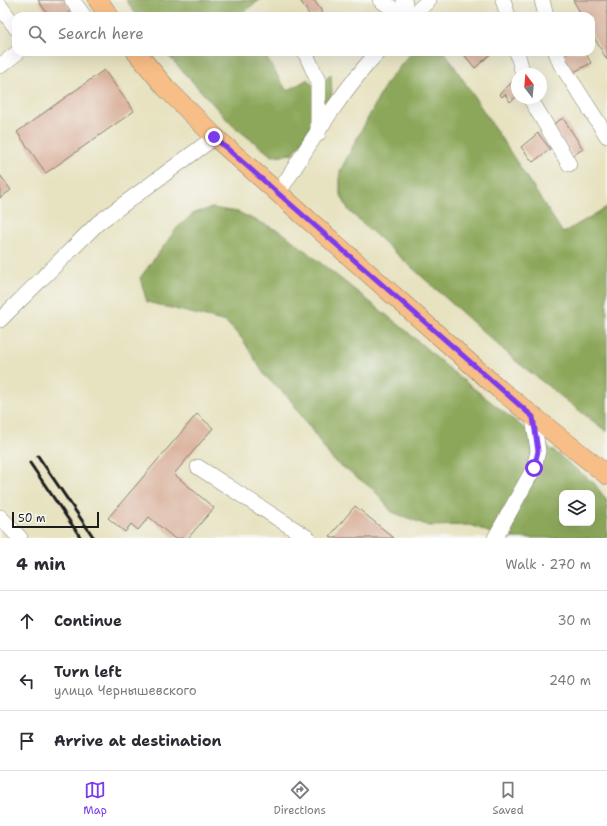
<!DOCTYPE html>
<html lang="en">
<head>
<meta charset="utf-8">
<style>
  :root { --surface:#fff; --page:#f7f7f7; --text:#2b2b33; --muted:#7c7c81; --line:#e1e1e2; --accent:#7c3aed }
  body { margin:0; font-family:"Shantell Sans",sans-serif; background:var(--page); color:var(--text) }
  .controls { position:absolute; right:12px; bottom:12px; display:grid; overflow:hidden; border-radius:8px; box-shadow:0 4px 16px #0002 }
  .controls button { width:36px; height:36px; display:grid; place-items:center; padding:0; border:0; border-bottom:1px solid var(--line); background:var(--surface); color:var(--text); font:20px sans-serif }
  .compass { position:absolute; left:511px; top:68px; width:36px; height:36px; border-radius:50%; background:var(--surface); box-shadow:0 4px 16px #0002; rotate:344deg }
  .scale { position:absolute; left:12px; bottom:10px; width:87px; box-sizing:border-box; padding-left:4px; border:2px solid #1c1c1c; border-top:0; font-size:11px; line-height:14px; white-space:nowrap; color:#1c1c1c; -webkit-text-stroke:3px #f6f6f2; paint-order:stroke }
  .stop { position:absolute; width:12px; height:12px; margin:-9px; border:3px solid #7c3aed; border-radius:50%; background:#fff }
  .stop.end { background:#7c3aed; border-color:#fff; box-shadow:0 1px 4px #0008 }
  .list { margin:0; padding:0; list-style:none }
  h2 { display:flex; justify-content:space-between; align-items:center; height:52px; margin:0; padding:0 16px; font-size:17px }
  h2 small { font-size:13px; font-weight:400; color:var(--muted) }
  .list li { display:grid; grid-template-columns:26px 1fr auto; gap:12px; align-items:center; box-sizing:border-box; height:60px; padding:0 16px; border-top:1px solid var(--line) }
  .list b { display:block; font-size:15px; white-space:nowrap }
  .list p { margin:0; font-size:13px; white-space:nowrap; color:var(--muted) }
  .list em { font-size:13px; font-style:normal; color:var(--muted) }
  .icon { flex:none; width:22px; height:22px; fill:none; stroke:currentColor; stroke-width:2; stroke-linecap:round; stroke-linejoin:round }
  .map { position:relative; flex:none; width:607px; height:538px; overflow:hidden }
  .search { position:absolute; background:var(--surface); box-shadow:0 4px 16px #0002; left:12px; right:12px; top:12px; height:44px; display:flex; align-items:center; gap:10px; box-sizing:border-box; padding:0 14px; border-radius:12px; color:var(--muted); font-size:15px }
  .sheet { height:232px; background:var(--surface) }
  nav { display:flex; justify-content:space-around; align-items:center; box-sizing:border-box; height:56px; border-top:1px solid var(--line); background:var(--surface); font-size:11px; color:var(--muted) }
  nav a { display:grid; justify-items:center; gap:2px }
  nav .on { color:var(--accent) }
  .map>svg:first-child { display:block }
  .forest { fill:#8ca75a; stroke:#54623b; fill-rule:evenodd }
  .building { fill:#d8ac95 }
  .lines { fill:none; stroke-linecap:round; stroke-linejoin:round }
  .minor-casing { stroke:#827f6e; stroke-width:16 }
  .major-casing { stroke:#827f6e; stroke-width:20 }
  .minor { stroke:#fff; stroke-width:15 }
  .major { stroke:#f7be87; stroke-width:19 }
  .rail { stroke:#1c1c1c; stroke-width:3 }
  .route { stroke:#7c3aed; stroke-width:5 }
</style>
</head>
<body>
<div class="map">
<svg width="607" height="538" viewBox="0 0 607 538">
  <rect width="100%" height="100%" fill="#f6f6f2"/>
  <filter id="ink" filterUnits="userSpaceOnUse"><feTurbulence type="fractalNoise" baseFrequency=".025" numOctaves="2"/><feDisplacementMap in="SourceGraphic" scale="8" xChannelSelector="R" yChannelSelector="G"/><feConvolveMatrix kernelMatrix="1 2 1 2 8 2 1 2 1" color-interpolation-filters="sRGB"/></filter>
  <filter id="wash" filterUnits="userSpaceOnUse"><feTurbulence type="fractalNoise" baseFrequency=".012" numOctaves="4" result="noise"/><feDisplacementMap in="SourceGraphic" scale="16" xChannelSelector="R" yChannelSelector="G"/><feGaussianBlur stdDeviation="0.9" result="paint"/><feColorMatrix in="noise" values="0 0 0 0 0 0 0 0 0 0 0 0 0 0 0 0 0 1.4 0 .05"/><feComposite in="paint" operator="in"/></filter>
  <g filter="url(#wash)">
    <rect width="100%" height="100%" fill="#e7e2c0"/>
    <!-- forest -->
    <g class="forest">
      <path d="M 126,0 L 260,0 L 240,14 L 240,16 L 137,16 Z"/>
      <path d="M 165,52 L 263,52 L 287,91 L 308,79 L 314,87 L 331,75 L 332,98 C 316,115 307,135 293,154 L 272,156 L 232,125 Z"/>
      <path d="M 412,52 L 445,52 L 563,233 L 607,207 L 607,432 L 517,362 L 349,211 L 340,193 L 340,171 L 387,82 Z"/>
      <path d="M 212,208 L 238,212 L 283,233 L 404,329 L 453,372 L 594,483 L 607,501 L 607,538 L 503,538 L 471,525 L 429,526 L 392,512 L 374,490 L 332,459 L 289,398 L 265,376 L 243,340 L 226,322 L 147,302 L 140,278 L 177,228 L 194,213 ZM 562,493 L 592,493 L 592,523 L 562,523 Z"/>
    </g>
    <g id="blocks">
      <!-- building -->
      <g class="building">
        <path d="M 38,0 L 65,0 L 72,10 L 63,16 L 49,16 Z"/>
        <path d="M 300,0 L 314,0 L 322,12 L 315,16 L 310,16 Z"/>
        <path d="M 573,0 L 607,0 L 607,60 L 591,32 L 591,16 L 582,16 Z"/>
        <path d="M 462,52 L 493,52 L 475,68 Z"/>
        <path d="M 560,52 L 585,52 L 591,63 L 572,73 Z"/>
        <path d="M 104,70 L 134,111 L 46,173 L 17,132 Z"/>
        <path d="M 517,78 L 517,96 L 510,102 L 505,94 L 502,97 L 499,94 Z"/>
        <path d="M 563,118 L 583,149 L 572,156 L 552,125 Z"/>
        <path d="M 538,133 L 550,149 L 533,162 L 521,147 Z"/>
        <path d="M 0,175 L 11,190 L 0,198 Z"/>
        <path d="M 197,414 L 213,428 L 174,474 L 214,508 L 188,538 L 174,538 L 149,517 L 138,530 L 131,524 L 125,532 L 108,518 Z"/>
        <path d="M 355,506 L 394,538 L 332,538 L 330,536 Z"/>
      </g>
    </g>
  </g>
  <g filter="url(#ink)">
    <use href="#blocks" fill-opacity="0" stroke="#827f6e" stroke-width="1"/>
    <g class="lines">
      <!-- minor casing -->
      <g class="minor-casing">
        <g id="minor">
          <path d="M 72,0 L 84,16"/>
          <path d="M 380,0 L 404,16"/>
          <path d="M 404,0 L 408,16"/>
          <path d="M 503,0 L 508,16"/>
          <path d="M 542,0 L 546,16"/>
          <path d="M 0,6 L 16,28"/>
          <path d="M 412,16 L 429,0"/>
          <path d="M 305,52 L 318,81 L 318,134"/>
          <path d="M 517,52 L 523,74"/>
          <path d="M 556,52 L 560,63 L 607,136"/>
          <path d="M 0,66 L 18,52"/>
          <path d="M 530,98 L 569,164"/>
          <path d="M 279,192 C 310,144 339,94 378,52"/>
          <path d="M 0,320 L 98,223 L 215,137"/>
          <path d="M 198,467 L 308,538"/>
          <path d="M 0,517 L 20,538"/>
          <path d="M 495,538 L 534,468 L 538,451 L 533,417"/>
        </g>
      </g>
      <!-- major casing -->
      <g class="major-casing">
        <g id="major">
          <path d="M 98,0 L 109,16"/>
          <path d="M 136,52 L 166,88 L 215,137 L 499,389 L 607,475"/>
        </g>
      </g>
      <!-- minor -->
      <use href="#minor" class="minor"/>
      <!-- major -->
      <use href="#major" class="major"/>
      <!-- rail -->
      <g class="rail">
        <path d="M 38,456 L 94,538"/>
        <path d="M 30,463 L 81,538"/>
      </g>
    </g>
  </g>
  <g class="lines" filter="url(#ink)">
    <!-- route -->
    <path class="route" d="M 214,137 L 533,417 L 538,451 L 534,468"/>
  </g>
</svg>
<div class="controls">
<button><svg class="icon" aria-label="layers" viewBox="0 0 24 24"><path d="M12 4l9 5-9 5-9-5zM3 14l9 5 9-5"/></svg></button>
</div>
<svg class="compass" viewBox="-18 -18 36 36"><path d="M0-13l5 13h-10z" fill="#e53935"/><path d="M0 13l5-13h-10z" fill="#7c7c81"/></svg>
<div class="scale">50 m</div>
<div class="stop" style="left:534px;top:468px"></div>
<div class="stop end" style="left:214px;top:137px"></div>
<div class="search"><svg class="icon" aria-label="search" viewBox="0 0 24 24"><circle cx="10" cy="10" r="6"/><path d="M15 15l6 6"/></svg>Search here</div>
</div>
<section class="sheet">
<h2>4 min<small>Walk · 270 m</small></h2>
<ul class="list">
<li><svg class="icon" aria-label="ahead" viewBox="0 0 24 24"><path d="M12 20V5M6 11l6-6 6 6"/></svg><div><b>Continue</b></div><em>30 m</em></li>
<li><svg class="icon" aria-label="left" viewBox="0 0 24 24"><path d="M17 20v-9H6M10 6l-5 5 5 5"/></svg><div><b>Turn left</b><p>улица Чернышевского</p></div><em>240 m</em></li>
<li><svg class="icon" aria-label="arrive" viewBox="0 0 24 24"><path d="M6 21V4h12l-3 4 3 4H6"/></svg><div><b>Arrive at destination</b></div></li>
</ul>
</section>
<nav>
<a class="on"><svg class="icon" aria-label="map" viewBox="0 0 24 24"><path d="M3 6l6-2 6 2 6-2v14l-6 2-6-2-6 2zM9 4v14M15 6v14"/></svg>Map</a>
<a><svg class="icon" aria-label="directions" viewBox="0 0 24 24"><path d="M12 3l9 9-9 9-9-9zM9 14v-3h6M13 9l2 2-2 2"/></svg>Directions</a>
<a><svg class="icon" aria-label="saved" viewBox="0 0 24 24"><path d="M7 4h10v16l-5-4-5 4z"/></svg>Saved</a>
</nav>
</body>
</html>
